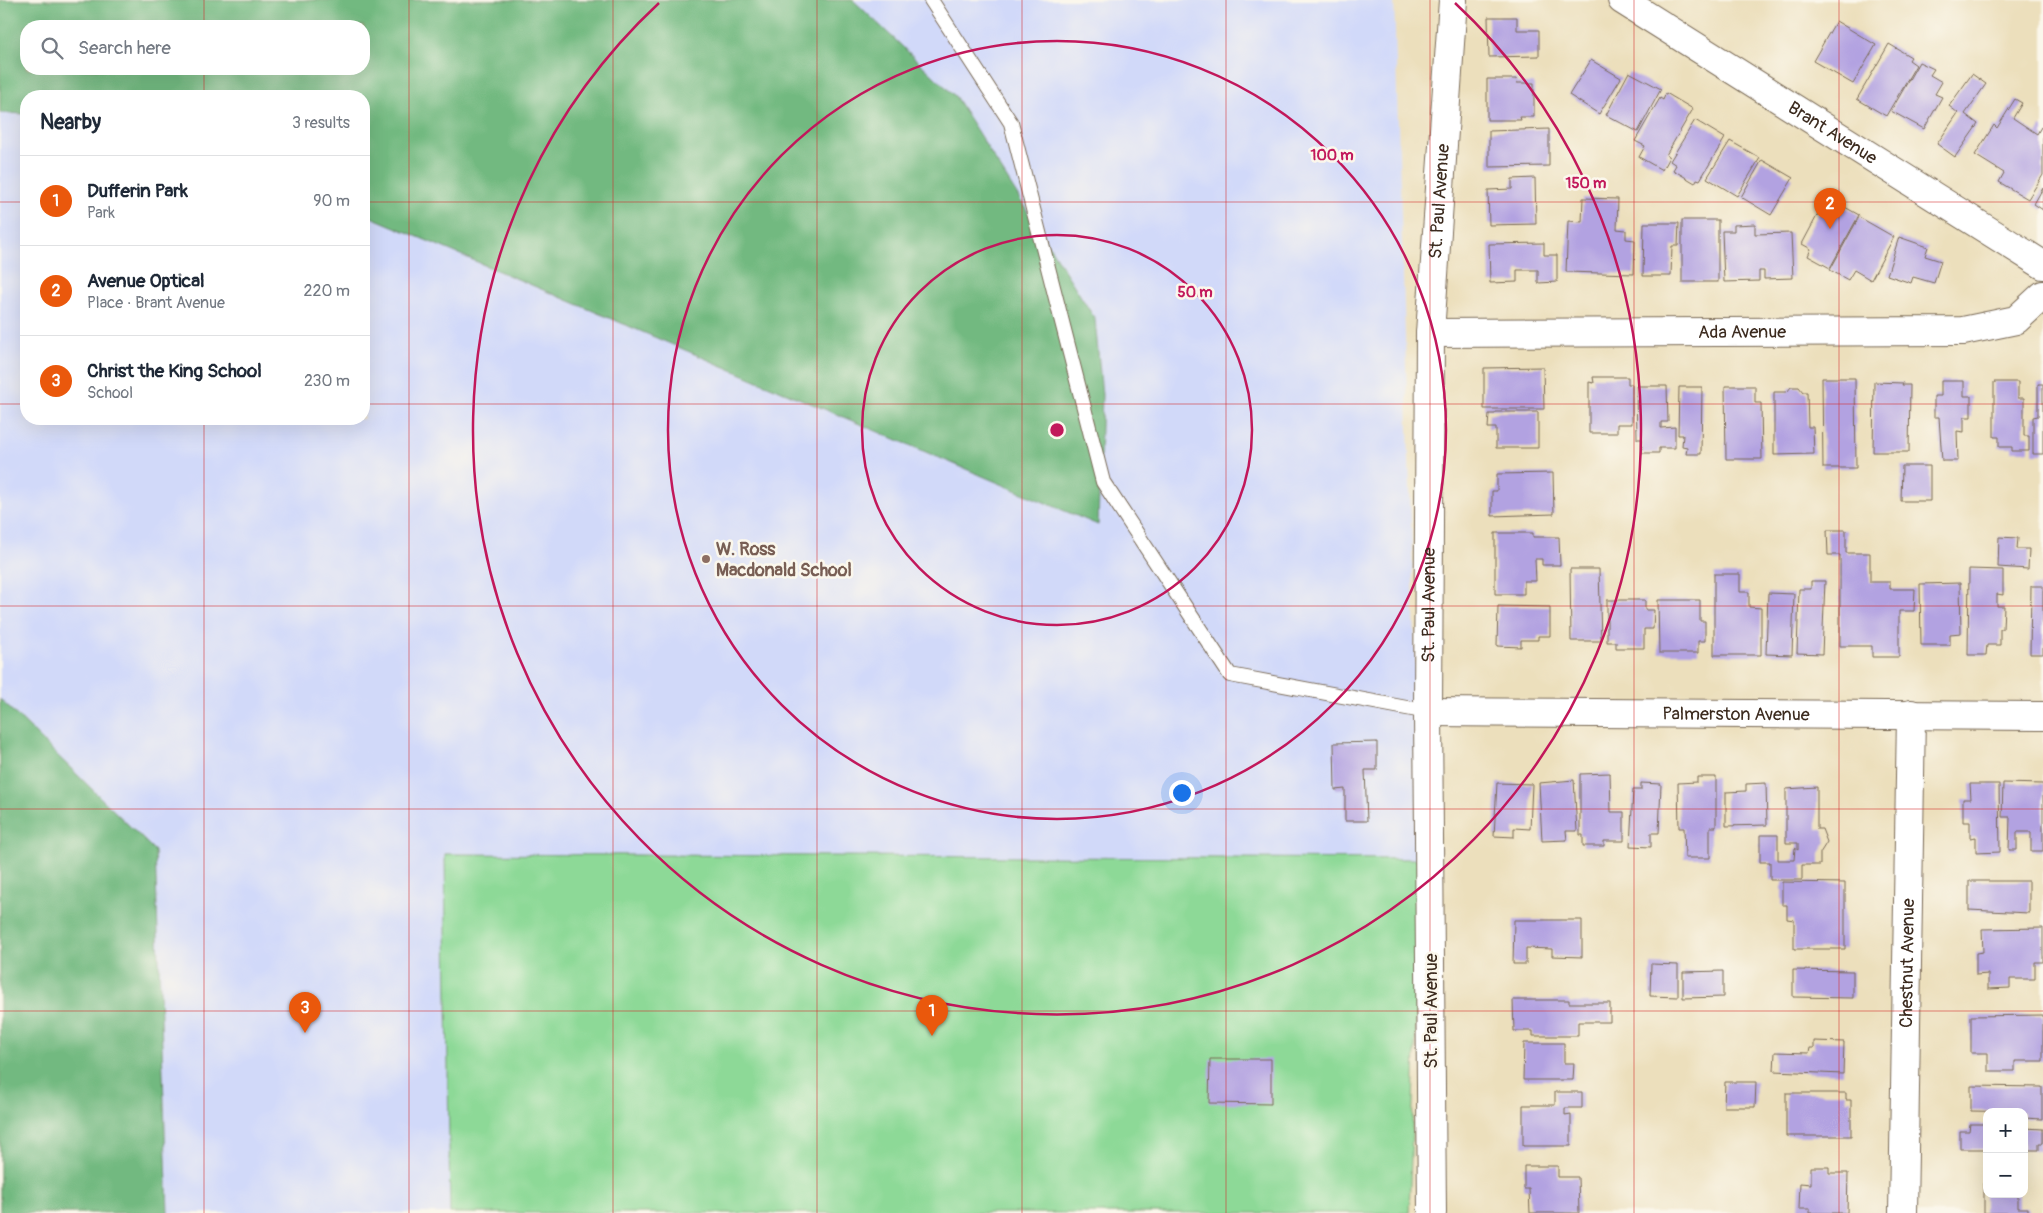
<!DOCTYPE html>
<html lang="en">
<head>
<meta charset="utf-8">
<style>
  :root { --surface:#fff; --page:#f6f6f7; --text:#1f2937; --muted:#747a83; --line:#e0e1e3; --accent:#ea580c }
  body { margin:0; font-family:Pangolin,sans-serif; background:var(--page); color:var(--text) }
  .controls { position:absolute; right:15px; bottom:15px; display:grid; overflow:hidden; border-radius:10px; box-shadow:0 5px 20px #0002 }
  .controls button { width:45px; height:45px; display:grid; place-items:center; padding:0; border:0; border-bottom:1px solid var(--line); background:var(--surface); color:var(--text); font:25px sans-serif }
  .you { position:absolute; left:1181px; top:792px; width:18px; height:18px; margin:-12px; border:4px solid #fff; border-radius:50%; background:#1a73e8; box-shadow:0 0 0 8px #1a73e833 }
  .badge { display:grid; place-items:center; width:32px; height:32px; border-radius:50%; background:var(--accent); color:#fff; font-size:16px; font-weight:700 }
  .pin { position:absolute; translate:-50% -41px; filter:drop-shadow(0 1px 2px #0008) }
  .pin::after { content:''; position:absolute; top:26px; width:18px; height:15px; background:inherit; clip-path:polygon(0 0,100% 0,50% 100%) }
  .list { margin:0; padding:0; list-style:none }
  h2 { display:flex; justify-content:space-between; align-items:center; height:65px; margin:0; padding:0 20px; font-size:21px }
  h2 small { font-size:16px; font-weight:400; color:var(--muted) }
  .list li { display:grid; grid-template-columns:32px 1fr auto; gap:15px; align-items:center; box-sizing:border-box; height:90px; padding:0 20px; border-top:1px solid var(--line) }
  .list b { display:block; font-size:19px; white-space:nowrap }
  .list p { margin:0; font-size:16px; white-space:nowrap; color:var(--muted) }
  .list em { font-size:16px; font-style:normal; color:var(--muted) }
  .icon { flex:none; width:28px; height:28px; fill:none; stroke:currentColor; stroke-width:2; stroke-linecap:round; stroke-linejoin:round }
  .map { position:relative; flex:none; width:2043px; height:1213px; overflow:hidden }
  .search { position:absolute; background:var(--surface); box-shadow:0 5px 20px #0002; left:20px; top:20px; width:350px; height:55px; display:flex; align-items:center; gap:12px; box-sizing:border-box; padding:0 18px; border-radius:20px; color:var(--muted); font-size:19px }
  .panel { position:absolute; background:var(--surface); box-shadow:0 5px 20px #0002; left:20px; top:90px; width:350px; height:335px; border-radius:20px }
  .map>svg:first-child { display:block }
  .built { fill:#d1d9f9; fill-rule:evenodd }
  .green { fill:#8dd997; stroke:#64825a }
  .forest { fill:#72b980; stroke:#56724f; fill-rule:evenodd }
  .building { fill:#b2a2e1 }
  .lines { fill:none; stroke-linecap:round; stroke-linejoin:round }
  .lane-casing { stroke:#796955; stroke-width:16 }
  .street-casing { stroke:#796955; stroke-width:30 }
  .secondary-casing { stroke:#796955; stroke-width:30 }
  .lane { stroke:#fff; stroke-width:14 }
  .street { stroke:#fff; stroke-width:28 }
  .secondary { stroke:#fff; stroke-width:28 }
  .grid { fill:none; stroke:#d62828; stroke-width:1; stroke-opacity:0.55 }
  .ring { fill:none; stroke:#c2185b; stroke-width:2.5 }
  .education-dot { fill:#8d6e63; stroke:#fbf7ec; stroke-width:2 }
  .labels { text-anchor:middle; stroke-width:5; stroke-linejoin:round; paint-order:stroke }
  .street-label { font-size:18px; fill:#3b2a1e; stroke:#fbf7ec }
  .education-label { font-size:18px; font-weight:bold; fill:#785e54; stroke:#fbf7ec; text-anchor:start }
  .centre { fill:#c2185b; stroke:#fbf7ec; stroke-width:2.5 }
  .ring-label { font-size:15px; text-anchor:middle; font-weight:bold; fill:#c2185b; stroke:#fbf7ec; stroke-width:5; stroke-linejoin:round; paint-order:stroke }
</style>
</head>
<body>
<div class="map">
<svg width="2043" height="1213" viewBox="0 0 2043 1213">
  <rect width="100%" height="100%" fill="#fbf7ec"/>
  <filter id="ink" filterUnits="userSpaceOnUse"><feTurbulence type="fractalNoise" baseFrequency=".02" numOctaves="2"/><feDisplacementMap in="SourceGraphic" scale="10" xChannelSelector="R" yChannelSelector="G"/><feConvolveMatrix kernelMatrix="1 2 1 2 8 2 1 2 1" color-interpolation-filters="sRGB"/></filter>
  <filter id="wash" filterUnits="userSpaceOnUse"><feTurbulence type="fractalNoise" baseFrequency=".0096" numOctaves="4" result="noise"/><feDisplacementMap in="SourceGraphic" scale="20" xChannelSelector="R" yChannelSelector="G"/><feGaussianBlur stdDeviation="1.12" result="paint"/><feColorMatrix in="noise" values="0 0 0 0 0 0 0 0 0 0 0 0 0 0 0 0 0 1.4 0 .05"/><feComposite in="paint" operator="in"/></filter>
  <g filter="url(#wash)">
    <rect width="100%" height="100%" fill="#ecdfbc"/>
    <!-- built -->
    <path class="built" d="M 0,0 L 1394,0 L 1422,859 L 446,854 L 450,1213 L 168,1213 L 155,851 L 0,699 ZM 26,26 L 364,26 L 364,69 L 26,69 ZM 26,96 L 364,96 L 364,419 L 26,419 Z"/>
    <!-- green -->
    <path class="green" d="M 445,854 L 1422,859 L 1409,1213 L 450,1213 Z"/>
    <!-- forest -->
    <g class="forest">
      <path d="M 0,0 L 853,0 L 955,96 L 1095,319 L 1102,395 L 1098,525 L 364,214 L 364,96 L 26,96 L 26,114 L 0,113 ZM 26,26 L 364,26 L 364,69 L 26,69 Z"/>
      <path d="M 0,699 L 155,851 L 168,1213 L 0,1213 Z"/>
    </g>
    <g id="blocks">
      <!-- building -->
      <g class="building">
        <path d="M 1488,17 L 1517,17 L 1517,30 L 1539,30 L 1539,56 L 1489,57 Z"/>
        <path d="M 1836,21 L 1876,45 L 1853,84 L 1813,61 Z"/>
        <path d="M 1889,44 L 1911,57 L 1909,60 L 1916,65 L 1886,116 L 1857,99 Z"/>
        <path d="M 1591,60 L 1621,78 L 1599,114 L 1569,95 Z"/>
        <path d="M 1919,62 L 1934,69 L 1930,75 L 1942,82 L 1935,94 L 1942,97 L 1924,129 L 1891,111 Z"/>
        <path d="M 1629,72 L 1661,89 L 1638,132 L 1606,115 Z"/>
        <path d="M 1972,74 L 1986,84 L 1965,114 L 1978,124 L 1955,157 L 1937,144 L 1958,113 L 1949,106 Z"/>
        <path d="M 1487,79 L 1516,79 L 1517,83 L 1534,83 L 1534,117 L 1520,117 L 1521,120 L 1487,120 Z"/>
        <path d="M 1666,93 L 1693,109 L 1666,155 L 1669,157 L 1662,170 L 1639,157 L 1645,146 L 1635,141 L 1660,98 L 1663,100 Z"/>
        <path d="M 2015,99 L 2022,103 L 2013,118 L 2037,134 L 2041,127 L 2043,128 L 2043,175 L 2028,199 L 1999,182 L 2004,173 L 1975,155 L 1994,125 L 1997,128 Z"/>
        <path d="M 1695,120 L 1725,138 L 1700,180 L 1697,179 L 1695,183 L 1673,170 L 1676,165 L 1670,161 Z"/>
        <path d="M 1549,129 L 1549,166 L 1489,167 L 1489,131 Z"/>
        <path d="M 1730,141 L 1760,158 L 1737,196 L 1707,178 Z"/>
        <path d="M 1762,160 L 1793,178 L 1771,215 L 1741,197 Z"/>
        <path d="M 1535,178 L 1536,224 L 1489,225 L 1488,190 L 1512,189 L 1512,179 Z"/>
        <path d="M 2043,188 L 2043,210 L 2034,204 Z"/>
        <path d="M 1827,197 L 1859,215 L 1830,268 L 1808,256 L 1811,249 L 1802,244 Z"/>
        <path d="M 1583,198 L 1618,199 L 1617,229 L 1626,230 L 1626,239 L 1635,240 L 1634,274 L 1566,272 L 1568,221 L 1582,222 Z"/>
        <path d="M 1859,217 L 1894,237 L 1871,280 L 1854,270 L 1848,280 L 1830,270 Z"/>
        <rect x="1682" y="220" width="36" height="62"/>
        <path d="M 1644,223 L 1679,223 L 1678,246 L 1672,246 L 1671,276 L 1643,276 Z"/>
        <path d="M 1755,224 L 1755,234 L 1791,233 L 1793,278 L 1764,279 L 1764,271 L 1759,271 L 1759,281 L 1724,282 L 1722,231 L 1734,231 L 1734,225 Z"/>
        <path d="M 1899,237 L 1928,247 L 1925,256 L 1941,261 L 1934,283 L 1913,277 L 1911,283 L 1887,275 Z"/>
        <path d="M 1544,243 L 1544,255 L 1557,255 L 1557,282 L 1538,283 L 1538,270 L 1517,270 L 1517,282 L 1490,283 L 1489,244 Z"/>
        <path d="M 1543,367 L 1544,409 L 1484,409 L 1484,368 Z"/>
        <path d="M 1593,377 L 1628,377 L 1628,384 L 1632,384 L 1632,424 L 1617,424 L 1617,433 L 1589,433 L 1589,382 L 1594,383 Z"/>
        <path d="M 1822,378 L 1855,378 L 1856,468 L 1823,468 Z"/>
        <path d="M 1941,381 L 1964,381 L 1964,396 L 1971,396 L 1971,417 L 1964,417 L 1964,432 L 1957,431 L 1958,461 L 1942,461 L 1939,417 L 1934,417 L 1934,396 L 1941,396 Z"/>
        <path d="M 1874,382 L 1903,383 L 1902,385 L 1910,385 L 1909,452 L 1873,452 Z"/>
        <path d="M 1994,382 L 2018,382 L 2018,398 L 2024,398 L 2024,436 L 2029,436 L 2029,451 L 2012,451 L 2012,447 L 1999,447 L 1999,437 L 1994,437 Z"/>
        <path d="M 2038,384 L 2043,384 L 2043,454 L 2033,454 L 2033,417 L 2038,416 Z"/>
        <path d="M 1636,386 L 1667,386 L 1668,422 L 1661,422 L 1661,428 L 1675,427 L 1675,448 L 1659,448 L 1659,453 L 1642,453 L 1642,439 L 1637,439 Z"/>
        <path d="M 1725,386 L 1755,386 L 1755,403 L 1761,403 L 1762,459 L 1726,459 Z"/>
        <path d="M 1679,387 L 1702,387 L 1701,454 L 1686,454 L 1687,447 L 1682,446 L 1683,435 L 1678,435 Z"/>
        <path d="M 1791,387 L 1799,387 L 1803,392 L 1807,392 L 1808,427 L 1813,427 L 1814,454 L 1774,455 L 1774,392 L 1787,392 Z"/>
        <path d="M 1496,412 L 1538,412 L 1538,448 L 1496,448 L 1496,428 L 1488,428 L 1489,414 L 1495,414 Z"/>
        <path d="M 1902,466 L 1930,466 L 1930,501 L 1901,501 Z"/>
        <path d="M 1553,473 L 1554,514 L 1492,516 L 1492,491 L 1497,491 L 1497,474 Z"/>
        <path d="M 1827,530 L 1846,530 L 1846,553 L 1870,553 L 1870,582 L 1890,582 L 1890,589 L 1915,589 L 1914,611 L 1899,611 L 1899,657 L 1872,657 L 1872,646 L 1840,646 L 1840,555 L 1828,555 Z"/>
        <path d="M 1495,533 L 1533,533 L 1533,537 L 1559,537 L 1560,565 L 1542,565 L 1542,559 L 1535,559 L 1536,581 L 1524,581 L 1524,594 L 1495,594 Z"/>
        <path d="M 1999,537 L 2018,538 L 2017,549 L 2029,549 L 2028,569 L 1998,567 Z"/>
        <path d="M 1570,569 L 1599,569 L 1601,641 L 1571,641 Z"/>
        <path d="M 1969,569 L 2003,570 L 2003,595 L 1997,594 L 1997,606 L 2004,606 L 2003,629 L 2000,629 L 2000,645 L 1987,645 L 1986,655 L 1968,655 Z"/>
        <path d="M 1714,574 L 1740,574 L 1740,592 L 1749,592 L 1749,607 L 1761,608 L 1761,655 L 1714,655 Z"/>
        <path d="M 1811,581 L 1825,581 L 1822,654 L 1797,653 L 1799,589 L 1811,589 Z"/>
        <path d="M 1960,583 L 1961,633 L 1950,634 L 1950,645 L 1921,645 L 1920,584 Z"/>
        <path d="M 2031,586 L 2043,586 L 2043,654 L 2030,654 Z"/>
        <path d="M 1768,593 L 1794,594 L 1792,655 L 1766,654 Z"/>
        <path d="M 1607,600 L 1645,600 L 1645,610 L 1654,610 L 1653,629 L 1644,629 L 1644,648 L 1616,648 L 1616,642 L 1607,642 Z"/>
        <path d="M 1658,600 L 1700,600 L 1700,621 L 1705,621 L 1705,641 L 1698,641 L 1698,653 L 1659,653 Z"/>
        <path d="M 1498,606 L 1550,607 L 1550,636 L 1538,636 L 1538,640 L 1521,640 L 1521,647 L 1497,646 Z"/>
        <path d="M 1377,742 L 1377,770 L 1365,770 L 1367,821 L 1345,821 L 1345,789 L 1335,790 L 1334,743 Z"/>
        <path d="M 1610,773 L 1611,812 L 1624,812 L 1624,841 L 1604,841 L 1604,846 L 1583,846 L 1583,835 L 1580,835 L 1580,774 Z"/>
        <path d="M 1697,777 L 1716,777 L 1716,827 L 1710,827 L 1710,858 L 1685,858 L 1684,828 L 1679,828 L 1678,783 L 1697,782 Z"/>
        <path d="M 1574,780 L 1577,831 L 1566,831 L 1567,840 L 1542,841 L 1539,783 Z"/>
        <path d="M 1497,783 L 1532,784 L 1530,829 L 1514,828 L 1514,837 L 1494,836 Z"/>
        <path d="M 1641,783 L 1661,784 L 1659,833 L 1651,833 L 1651,847 L 1630,846 L 1633,790 L 1641,790 Z"/>
        <path d="M 1766,783 L 1767,825 L 1726,826 L 1726,792 L 1746,791 L 1746,784 Z"/>
        <path d="M 2003,783 L 2043,784 L 2043,851 L 2031,851 L 2031,832 L 2017,832 L 2017,850 L 2009,850 L 2010,817 L 2002,817 Z"/>
        <path d="M 1970,784 L 1999,784 L 2000,852 L 1976,853 L 1976,837 L 1970,838 L 1970,822 L 1963,822 L 1963,799 L 1971,799 Z"/>
        <path d="M 1817,787 L 1817,829 L 1822,829 L 1827,842 L 1820,853 L 1820,865 L 1802,865 L 1802,880 L 1770,880 L 1770,862 L 1760,862 L 1760,835 L 1778,835 L 1778,860 L 1794,860 L 1795,848 L 1798,850 L 1798,843 L 1786,843 L 1786,789 Z"/>
        <path d="M 1969,881 L 2029,881 L 2029,913 L 1969,910 Z"/>
        <path d="M 1782,882 L 1845,883 L 1845,949 L 1794,949 L 1794,920 L 1787,919 L 1787,905 L 1782,905 Z"/>
        <path d="M 1514,920 L 1582,920 L 1582,957 L 1552,956 L 1552,949 L 1526,948 L 1526,964 L 1513,964 Z"/>
        <path d="M 2043,928 L 2043,962 L 2035,962 L 2035,979 L 2010,979 L 2010,988 L 1988,989 L 1988,974 L 1976,975 L 1976,953 L 1983,952 L 1982,929 Z"/>
        <path d="M 1651,964 L 1678,965 L 1678,997 L 1650,996 Z"/>
        <path d="M 1793,970 L 1853,971 L 1853,998 L 1793,997 Z"/>
        <path d="M 1723,971 L 1723,997 L 1683,998 L 1683,972 Z"/>
        <path d="M 1513,1000 L 1569,1000 L 1569,1003 L 1610,1003 L 1610,1022 L 1578,1022 L 1578,1036 L 1533,1036 L 1533,1031 L 1514,1031 Z"/>
        <path d="M 2043,1015 L 2043,1061 L 2015,1061 L 2015,1071 L 1988,1071 L 1988,1053 L 1971,1053 L 1971,1016 Z"/>
        <path d="M 1814,1041 L 1844,1042 L 1843,1074 L 1774,1071 L 1775,1052 L 1809,1053 L 1810,1048 L 1814,1048 Z"/>
        <path d="M 1524,1043 L 1564,1043 L 1564,1063 L 1574,1063 L 1573,1080 L 1523,1080 Z"/>
        <path d="M 1210,1059 L 1271,1059 L 1271,1104 L 1209,1103 Z"/>
        <path d="M 1725,1082 L 1756,1082 L 1755,1107 L 1724,1107 Z"/>
        <path d="M 1971,1086 L 2042,1087 L 2042,1119 L 2024,1118 L 2024,1112 L 1971,1111 Z"/>
        <path d="M 1555,1092 L 1582,1092 L 1582,1108 L 1565,1108 L 1565,1115 L 1571,1114 L 1571,1146 L 1523,1146 L 1523,1105 L 1555,1105 Z"/>
        <path d="M 1786,1093 L 1846,1093 L 1846,1100 L 1851,1100 L 1851,1136 L 1786,1136 Z"/>
        <path d="M 1970,1124 L 1987,1124 L 1987,1149 L 1960,1149 L 1960,1131 L 1969,1131 Z"/>
        <path d="M 2024,1128 L 2043,1129 L 2043,1143 L 2039,1143 L 2039,1150 L 2024,1150 Z"/>
        <path d="M 1524,1166 L 1558,1166 L 1558,1177 L 1578,1177 L 1579,1213 L 1530,1213 L 1529,1189 L 1524,1189 Z"/>
        <path d="M 1811,1167 L 1829,1167 L 1829,1173 L 1848,1173 L 1847,1213 L 1810,1213 L 1810,1209 L 1799,1209 L 1800,1183 L 1811,1184 Z"/>
        <path d="M 1984,1179 L 1987,1179 L 1987,1194 L 2018,1194 L 2018,1208 L 2028,1208 L 2028,1213 L 1984,1213 Z"/>
      </g>
    </g>
  </g>
  <g filter="url(#ink)">
    <use href="#blocks" fill-opacity="0" stroke="#796955" stroke-width="1"/>
    <g class="lines">
      <!-- lane casing -->
      <g class="lane-casing">
        <path id="lane" d="M 931,0 L 1011,123 L 1103,482 L 1230,675 L 1428,712"/>
      </g>
      <!-- street casing -->
      <g class="street-casing">
        <g id="street">
          <path id="s1" d="M 1430,333 L 1963,331 L 2016,320 L 2043,295"/>
          <path id="s2" d="M 1428,712 L 2043,716"/>
          <path id="s3" d="M 1903,1213 L 1911,714"/>
        </g>
      </g>
      <!-- secondary casing -->
      <g class="secondary-casing">
        <g id="secondary">
          <path id="s4" d="M 1622,0 L 2043,265"/>
          <path id="s5" d="M 1432,1213 L 1428,712 L 1430,333 L 1453,0"/>
        </g>
      </g>
      <!-- lane -->
      <use href="#lane" class="lane"/>
      <!-- street -->
      <use href="#street" class="street"/>
      <!-- secondary -->
      <use href="#secondary" class="secondary"/>
    </g>
  </g>
  <!-- grid -->
  <path class="grid" d="M 204,0 L 204,26M 409,0 L 409,1213M 613,0 L 613,1213M 817,0 L 817,1213M 1022,0 L 1022,1213M 1226,0 L 1226,1213M 1430,0 L 1430,1213M 1634,0 L 1634,1213M 1839,0 L 1839,1213M 204,69 L 204,96M 0,202 L 26,202M 364,202 L 2043,202M 0,404 L 26,404M 364,404 L 2043,404M 204,419 L 204,1213M 0,606 L 2043,606M 0,809 L 2043,809M 0,1011 L 2043,1011"/>
  <!-- distance rings -->
  <g class="ring">
    <circle cx="1057" cy="430" r="195"/>
    <circle cx="1057" cy="430" r="389"/>
    <path d="M1455 3A584 584 0 1 1 659 3"/>
  </g>
  <!-- markers -->
  <circle class="education-dot" cx="706" cy="559" r="5"/>
  <g class="labels">
    <!-- street labels -->
    <g class="street-label">
      <text dy="6" stroke="none"><textPath href="#s4" startOffset="249">Brant Avenue</textPath></text>
      <text dy="6" stroke="none"><textPath href="#s5" startOffset="1012">St. Paul Avenue</textPath></text>
      <text dy="6" stroke="none"><textPath href="#s1" startOffset="312">Ada Avenue</textPath></text>
      <text dy="6" stroke="none"><textPath href="#s5" startOffset="608">St. Paul Avenue</textPath></text>
      <text dy="6" stroke="none"><textPath href="#s2" startOffset="308">Palmerston Avenue</textPath></text>
      <text dy="6" stroke="none"><textPath href="#s3" startOffset="250">Chestnut Avenue</textPath></text>
      <text transform="translate(1431 1011) rotate(-90)" y="6">St. Paul Avenue</text>
    </g>
    <!-- education labels -->
    <g class="education-label">
      <text x="716" y="555">W. Ross<tspan x="716" dy="21">Macdonald School</tspan></text>
    </g>
  </g>
  <circle cx="1057" cy="430" r="8" class="centre"/>
  <g class="ring-label">
    <text x="1332" y="160">100 m</text>
    <text x="1586" y="188">150 m</text>
    <text x="1195" y="297">50 m</text>
  </g>
</svg>
<div class="controls">
<button>+</button>
<button>−</button>
</div>
<div class="you"></div>
<div class="pin badge" style="left:932px;top:1036px">1</div>
<div class="pin badge" style="left:1830px;top:229px">2</div>
<div class="pin badge" style="left:305px;top:1033px">3</div>
<div class="search"><svg class="icon" aria-label="search" viewBox="0 0 24 24"><circle cx="10" cy="10" r="6"/><path d="M15 15l6 6"/></svg>Search here</div>
<section class="panel">
<h2>Nearby<small>3 results</small></h2>
<ul class="list">
<li><span class="badge">1</span><div><b>Dufferin Park</b><p>Park</p></div><em>90 m</em></li>
<li><span class="badge">2</span><div><b>Avenue Optical</b><p>Place · Brant Avenue</p></div><em>220 m</em></li>
<li><span class="badge">3</span><div><b>Christ the King School</b><p>School</p></div><em>230 m</em></li>
</ul>
</section>
</div>
</body>
</html>
